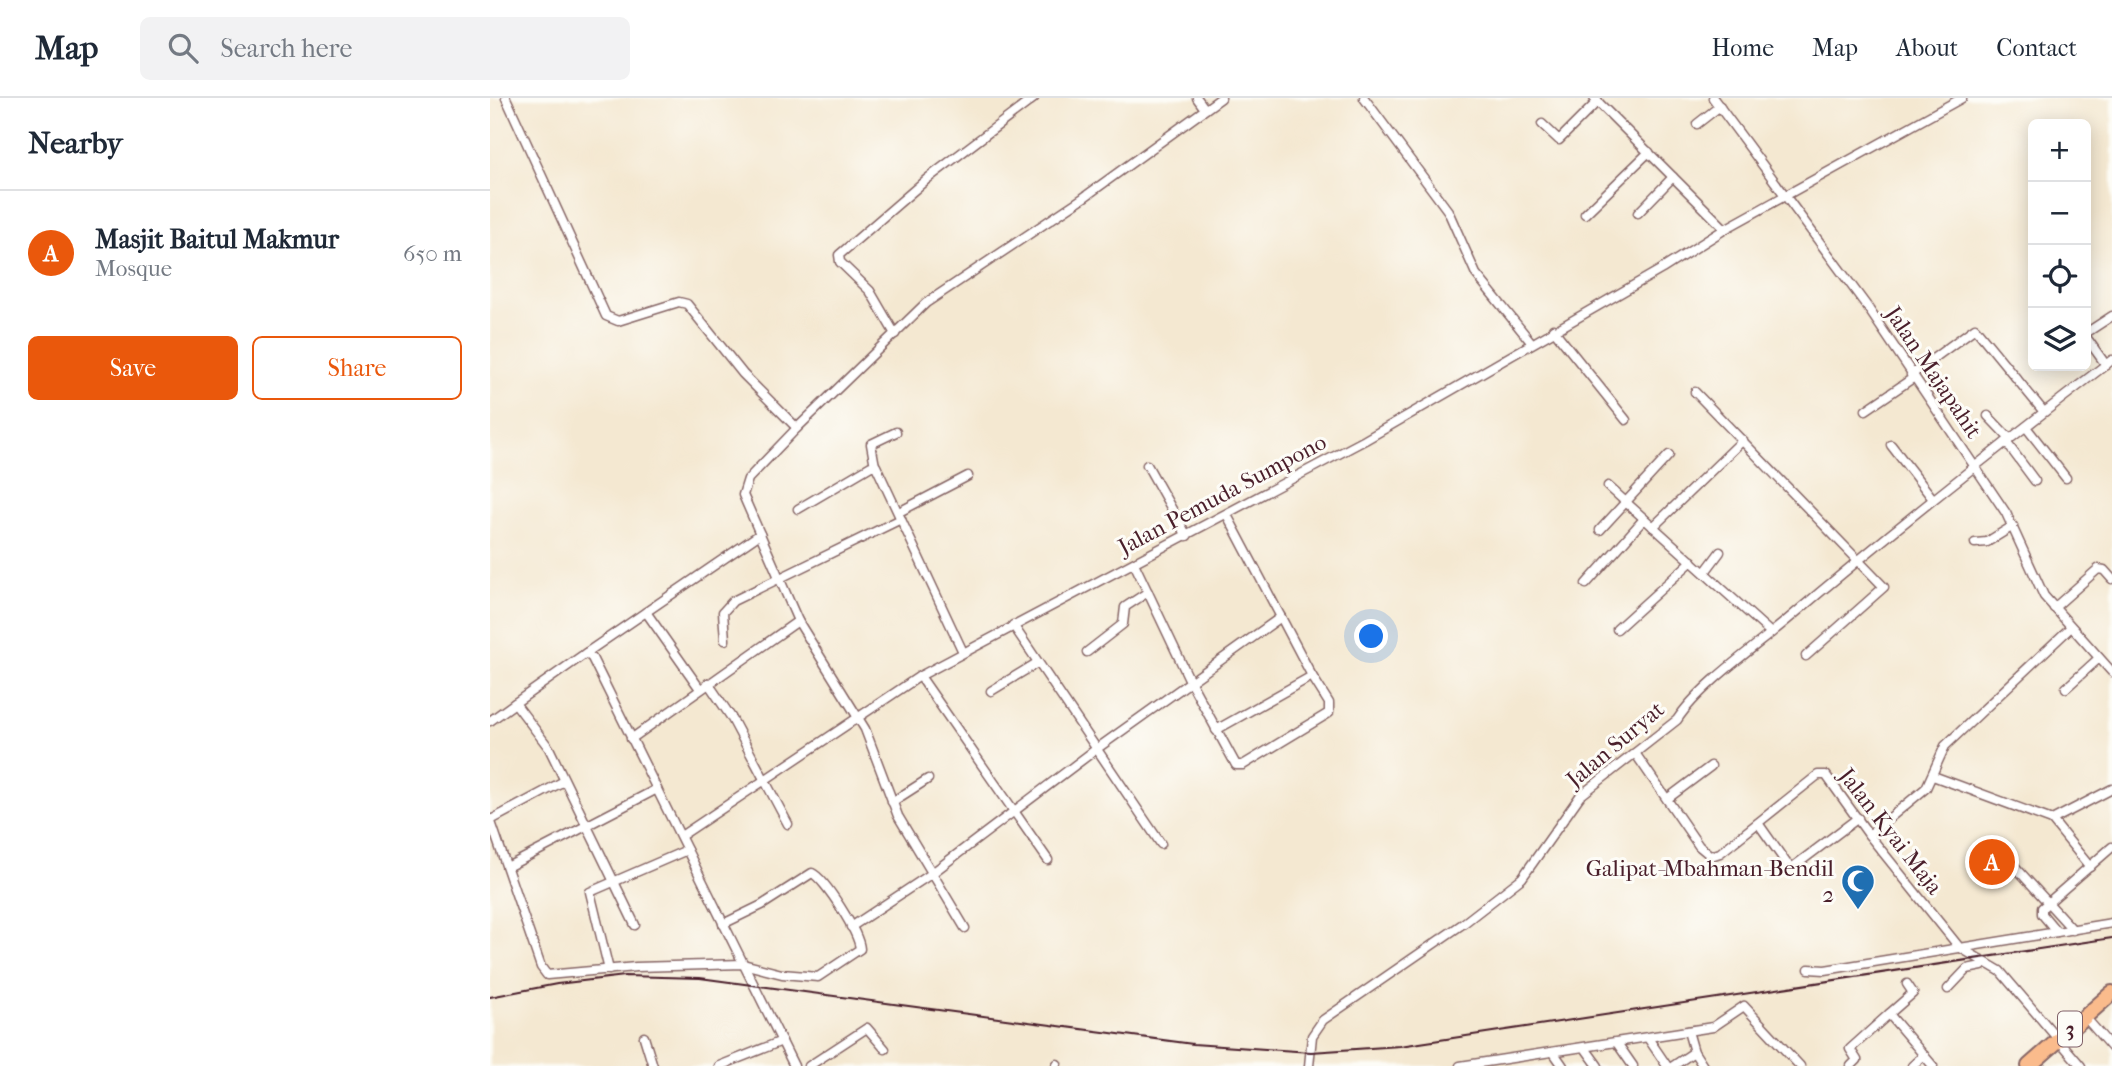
<!DOCTYPE html>
<html lang="en">
<head>
<meta charset="utf-8">
<style>
  :root { --surface:#fff; --page:#f2f2f3; --text:#1f2937; --muted:#747a83; --line:#e0e1e3; --accent:#ea580c }
  body { margin:0; font-family:"IM FELL French Canon",serif; background:var(--page); color:var(--text) }
  .controls { position:absolute; right:21px; top:21px; display:grid; overflow:hidden; border-radius:10px; box-shadow:0 4px 18px #0003 }
  .controls button { width:63px; height:63px; display:grid; place-items:center; padding:0; border:0; border-bottom:2px solid var(--line); background:var(--surface); color:var(--text); font:35px sans-serif }
  .you { position:absolute; left:882px; top:539px; width:24px; height:24px; margin:-18px; border:5px solid #fff; border-radius:50%; background:#1a73e8; box-shadow:0 0 0 10px #1a73e833 }
  .badge { display:grid; place-items:center; width:46px; height:46px; border-radius:50%; background:var(--accent); color:#fff; font-size:23px; font-weight:700 }
  .pin { position:absolute; translate:-50% -50%; border:4px solid #fff; box-shadow:0 2px 7px #0006 }
  .list { margin:0; padding:0; list-style:none }
  h2 { display:flex; justify-content:space-between; align-items:center; height:91px; margin:0; padding:0 28px; font-size:30px }
  h2 small { font-size:23px; font-weight:400; color:var(--muted) }
  .list li { display:grid; grid-template-columns:46px 1fr auto; gap:21px; align-items:center; box-sizing:border-box; height:126px; padding:0 28px; border-top:2px solid var(--line) }
  .list b { display:block; font-size:26px; white-space:nowrap }
  .list p { margin:0; font-size:23px; white-space:nowrap; color:var(--muted) }
  .list em { font-size:23px; font-style:normal; color:var(--muted) }
  .actions { display:flex; gap:14px; padding:21px 28px }
  .actions a { flex:1; padding:16px 0; border:2px solid var(--accent); border-radius:10px; text-align:center; font-size:24px; color:var(--accent) }
  .actions .main { background:var(--accent); color:#fff }
  .icon { flex:none; width:38px; height:38px; fill:none; stroke:currentColor; stroke-width:2; stroke-linecap:round; stroke-linejoin:round }
  .map { position:relative; flex:none; width:1622px; height:968px; overflow:hidden }
  header { display:flex; align-items:center; gap:42px; box-sizing:border-box; height:98px; padding:0 35px; background:var(--surface); border-bottom:2px solid var(--line) }
  header strong { font-size:33px }
  nav { display:flex; gap:38px; margin-inline-start:auto; font-size:24px }
  .search { width:490px; height:63px; background:var(--page); display:flex; align-items:center; gap:18px; box-sizing:border-box; padding:0 24px; border-radius:10px; color:var(--muted); font-size:26px }
  main { display:flex }
  aside { flex:1; background:var(--surface) }
  .map>svg:first-child { display:block }
  .lines { fill:none; stroke-linecap:round; stroke-linejoin:round }
  .minor-casing { stroke:#866565; stroke-width:11 }
  .trunk-casing { stroke:#866565; stroke-width:18 }
  .minor { stroke:#fff; stroke-width:8 }
  .trunk { stroke:#fabb8c; stroke-width:14 }
  .rail { stroke:#4a1f2b; stroke-width:2 }
  .labels { text-anchor:middle; stroke-width:6; stroke-linejoin:round; paint-order:stroke }
  .shield { fill:#fdfcf7; stroke:#806168; stroke-width:2 }
  .shield-label { font-size:21px; font-weight:bold; fill:#4a1f2b }
  .street-label { font-size:23px; fill:#4a1f2b; stroke:#fdfcf7 }
  .poi-label { font-size:23px; fill:#4a1f2b; stroke:#fdfcf7; text-anchor:end }
</style>
</head>
<body>
<header>
<strong>Map</strong>
<div class="search"><svg class="icon" aria-label="search" viewBox="0 0 24 24"><circle cx="10" cy="10" r="6"/><path d="M15 15l6 6"/></svg>Search here</div>
<nav><a>Home</a><a>Map</a><a>About</a><a>Contact</a></nav>
</header>
<main>
<aside>
<h2>Nearby<small></small></h2>
<ul class="list">
<li><span class="badge">A</span><div><b>Masjit Baitul Makmur</b><p>Mosque</p></div><em>650 m</em></li>
</ul>
<div class="actions"><a class="main">Save</a><a>Share</a></div>
</aside>
<div class="map">
<svg width="1622" height="968" viewBox="0 0 1622 968">
  <rect width="100%" height="100%" fill="#fdfcf7"/>
  <filter id="ink" filterUnits="userSpaceOnUse"><feTurbulence type="fractalNoise" baseFrequency=".0143" numOctaves="2"/><feDisplacementMap in="SourceGraphic" scale="14" xChannelSelector="R" yChannelSelector="G"/><feConvolveMatrix kernelMatrix="1 2 1 2 8 2 1 2 1" color-interpolation-filters="sRGB"/></filter>
  <filter id="wash" filterUnits="userSpaceOnUse"><feTurbulence type="fractalNoise" baseFrequency=".00686" numOctaves="4" result="noise"/><feDisplacementMap in="SourceGraphic" scale="28" xChannelSelector="R" yChannelSelector="G"/><feGaussianBlur stdDeviation="1.57" result="paint"/><feColorMatrix in="noise" values="0 0 0 0 0 0 0 0 0 0 0 0 0 0 0 0 0 1.4 0 .05"/><feComposite in="paint" operator="in"/></filter>
  <g filter="url(#wash)">
    <rect width="100%" height="100%" fill="#f4e8d1"/>
  </g>
  <g filter="url(#ink)">
    <g class="lines">
      <!-- minor casing -->
      <g class="minor-casing">
        <g id="minor">
          <path d="M 16,0 L 116,218 L 128,223 L 189,204 L 197,206 L 253,276 L 307,330 L 436,205 L 593,100 L 731,0"/>
          <path d="M 707,0 L 715,11"/>
          <path d="M 874,0 L 958,113 L 986,176 L 1041,244"/>
          <path d="M 1104,0 L 1235,131"/>
          <path d="M 1223,0 L 1376,207 L 1516,415 L 1554,498 L 1622,574"/>
          <path d="M 1052,26 L 1069,42 L 1108,3"/>
          <path d="M 1207,26 L 1230,8"/>
          <path d="M 1148,115 L 1183,79"/>
          <path d="M 1095,116 L 1159,54"/>
          <path d="M 1063,231 L 1136,322"/>
          <path d="M 1596,235 L 1622,218"/>
          <path d="M 405,236 L 380,193 L 350,164 L 349,157 L 437,81 L 544,0"/>
          <path d="M 1596,239 L 1616,267"/>
          <path d="M 1421,277 L 1485,230 L 1554,314"/>
          <path d="M 1205,294 L 1394,489 L 1316,558"/>
          <path d="M 1376,312 L 1423,280"/>
          <path d="M 1498,318 L 1520,341"/>
          <path d="M 1536,329 L 1576,380"/>
          <path d="M 307,330 L 258,381 L 253,397 L 308,523 L 375,631 L 408,718 L 475,830"/>
          <path d="M 1516,344 L 1545,383"/>
          <path d="M 1401,347 L 1443,401"/>
          <path d="M 657,367 L 697,438"/>
          <path d="M 385,368 L 381,346 L 406,334"/>
          <path d="M 1118,388 L 1281,535"/>
          <path d="M 308,411 L 381,368 L 386,368 L 473,554"/>
          <path d="M 409,414 L 478,378"/>
          <path d="M 1163,429 L 1253,342"/>
          <path d="M 1110,432 L 1179,357"/>
          <path d="M 1485,445 L 1497,444 L 1523,428"/>
          <path d="M 644,465 L 700,583 L 746,667 L 753,667 L 839,615 L 839,605 L 822,578"/>
          <path d="M 1215,474 L 1230,454"/>
          <path d="M 1096,486 L 1154,421"/>
          <path d="M 1564,510 L 1608,471 L 1614,472 L 1622,481"/>
          <path d="M 156,514 L 210,591"/>
          <path d="M 523,527 L 671,746"/>
          <path d="M 1127,531 L 1202,463"/>
          <path d="M 235,542 L 233,514 L 243,503 L 411,421"/>
          <path d="M 597,554 L 633,526 L 635,509 L 658,494"/>
          <path d="M 96,555 L 270,436"/>
          <path d="M 430,578 L 558,762"/>
          <path d="M 218,585 L 241,619 L 298,726"/>
          <path d="M 1576,590 L 1609,560"/>
          <path d="M 501,593 L 547,565"/>
          <path d="M 0,623 L 25,605"/>
          <path d="M 726,632 L 822,578 L 737,417"/>
          <path d="M 141,641 L 308,523"/>
          <path d="M 1145,655 L 1209,748 L 1221,758 L 1230,755 L 1328,677 L 1336,677 L 1379,737 L 1469,849 L 1510,873 L 1591,968"/>
          <path d="M 1443,678 L 1562,722 L 1600,769"/>
          <path d="M 1177,701 L 1221,668"/>
          <path d="M 402,704 L 438,681"/>
          <path d="M 0,721 L 51,869 L 57,877 L 146,869 L 253,866 L 292,876 L 328,879 L 370,851 C 369,835 335,781 322,775 L 272,807 L 233,826"/>
          <path d="M 1,722 L 74,683"/>
          <path d="M 1562,722 L 1622,691"/>
          <path d="M 1268,725 L 1297,766 L 1303,769 L 1368,720"/>
          <path d="M 1379,737 L 1436,690 L 1455,648 L 1580,530"/>
          <path d="M 191,738 L 430,578 L 875,342 L 1172,171 L 1235,131 L 1472,0"/>
          <path d="M 1509,751 L 1583,832"/>
          <path d="M 19,768 L 167,691"/>
          <path d="M 145,827 L 59,650 L 25,605 L 96,555 L 102,560 L 304,968"/>
          <path d="M 361,829 L 441,776 L 605,652 L 791,519"/>
          <path d="M 1567,834 L 1552,816 L 1552,810 L 1622,749"/>
          <path d="M 1319,871 L 1335,872 L 1622,825"/>
          <path d="M 119,872 L 100,794 L 197,752"/>
          <path d="M 1417,886 L 1423,895 L 1399,916 L 1443,968"/>
          <path d="M 1458,891 L 1477,871 L 1492,868 L 1492,862"/>
          <path d="M 1595,919 L 1622,950"/>
          <path d="M 1198,933 L 1204,954 L 1213,968"/>
          <path d="M 154,939 L 163,968"/>
          <path d="M 1158,940 L 1177,968"/>
          <path d="M 1127,945 L 1143,968"/>
          <path d="M 1095,950 L 1108,968"/>
          <path d="M 1064,955 L 1073,968"/>
          <path d="M 229,968 L 292,943"/>
          <path d="M 319,968 L 377,930 L 395,951"/>
          <path d="M 566,968 L 567,966"/>
          <path d="M 819,968 L 822,938 L 833,922 L 974,825 L 1032,780 L 1090,698 L 1187,622 C 1209,588 1265,549 1297,522 C 1403,432 1512,346 1622,262"/>
          <path d="M 970,968 L 1223,929 L 1254,908 L 1310,968"/>
          <path d="M 1183,968 L 1204,954"/>
          <path d="M 1361,968 L 1367,962 L 1360,951 L 1399,916"/>
          <path d="M 1422,968 L 1434,957"/>
        </g>
      </g>
      <!-- trunk casing -->
      <g class="trunk-casing">
        <path id="trunk" d="M 1539,968 L 1622,895"/>
      </g>
      <!-- minor -->
      <use href="#minor" class="minor"/>
      <!-- trunk -->
      <use href="#trunk" class="trunk"/>
      <!-- rail -->
      <path class="rail" d="M 0,899 L 67,886 L 135,878 L 210,880 L 703,946 L 821,954 L 910,948 L 1622,840"/>
    </g>
  </g>
  <!-- icons -->
  <defs>
    <g id="mosque-pin" transform="scale(1.75)"><path d="M0 17L-7.5 6A9.5 9.5 0 1 1 7.5 6Z" fill="#1f6fb2" stroke="#fdfcf7"/><path d="M3.5-4.9A6 6 0 1 0 3.5 4.9A5 5 0 1 1 3.5-4.9Z" fill="#fff"/></g>
  </defs>
  <g fill-rule="evenodd">
    <use href="#mosque-pin" x="1368" y="783"/>
  </g>
  <g class="labels">
    <!-- shield labels -->
    <rect class="shield" x="1568" y="913.5" width="24" height="35" rx="5"/>
    <g class="shield-label">
      <text x="1580" y="938">3</text>
    </g>
    <!-- street labels -->
    <g class="street-label">
      <text transform="translate(1444 274) rotate(56)" y="8">Jalan Majapahit</text>
      <text transform="translate(732 396) rotate(-28)" y="8">Jalan Pemuda Sumpono</text>
      <text transform="translate(1125 646) rotate(-40)" y="8">Jalan Suryat</text>
      <text transform="translate(1401 733) rotate(52)" y="8">Jalan Kyai Maja</text>
    </g>
    <!-- poi labels -->
    <g class="poi-label">
      <text x="1344" y="778">Galipat-Mbahman-Bendil<tspan x="1344" dy="26">2</tspan></text>
    </g>
  </g>
</svg>
<div class="controls">
<button>+</button>
<button>−</button>
<button><svg class="icon" aria-label="locate" viewBox="0 0 24 24"><circle cx="12" cy="12" r="6"/><path d="M12 2v4M12 18v4M2 12h4M18 12h4"/></svg></button>
<button><svg class="icon" aria-label="layers" viewBox="0 0 24 24"><path d="M12 4l9 5-9 5-9-5zM3 14l9 5 9-5"/></svg></button>
</div>
<div class="you"></div>
<div class="pin badge" style="left:1502px;top:764px">A</div>
</div>
</main>
</body>
</html>
